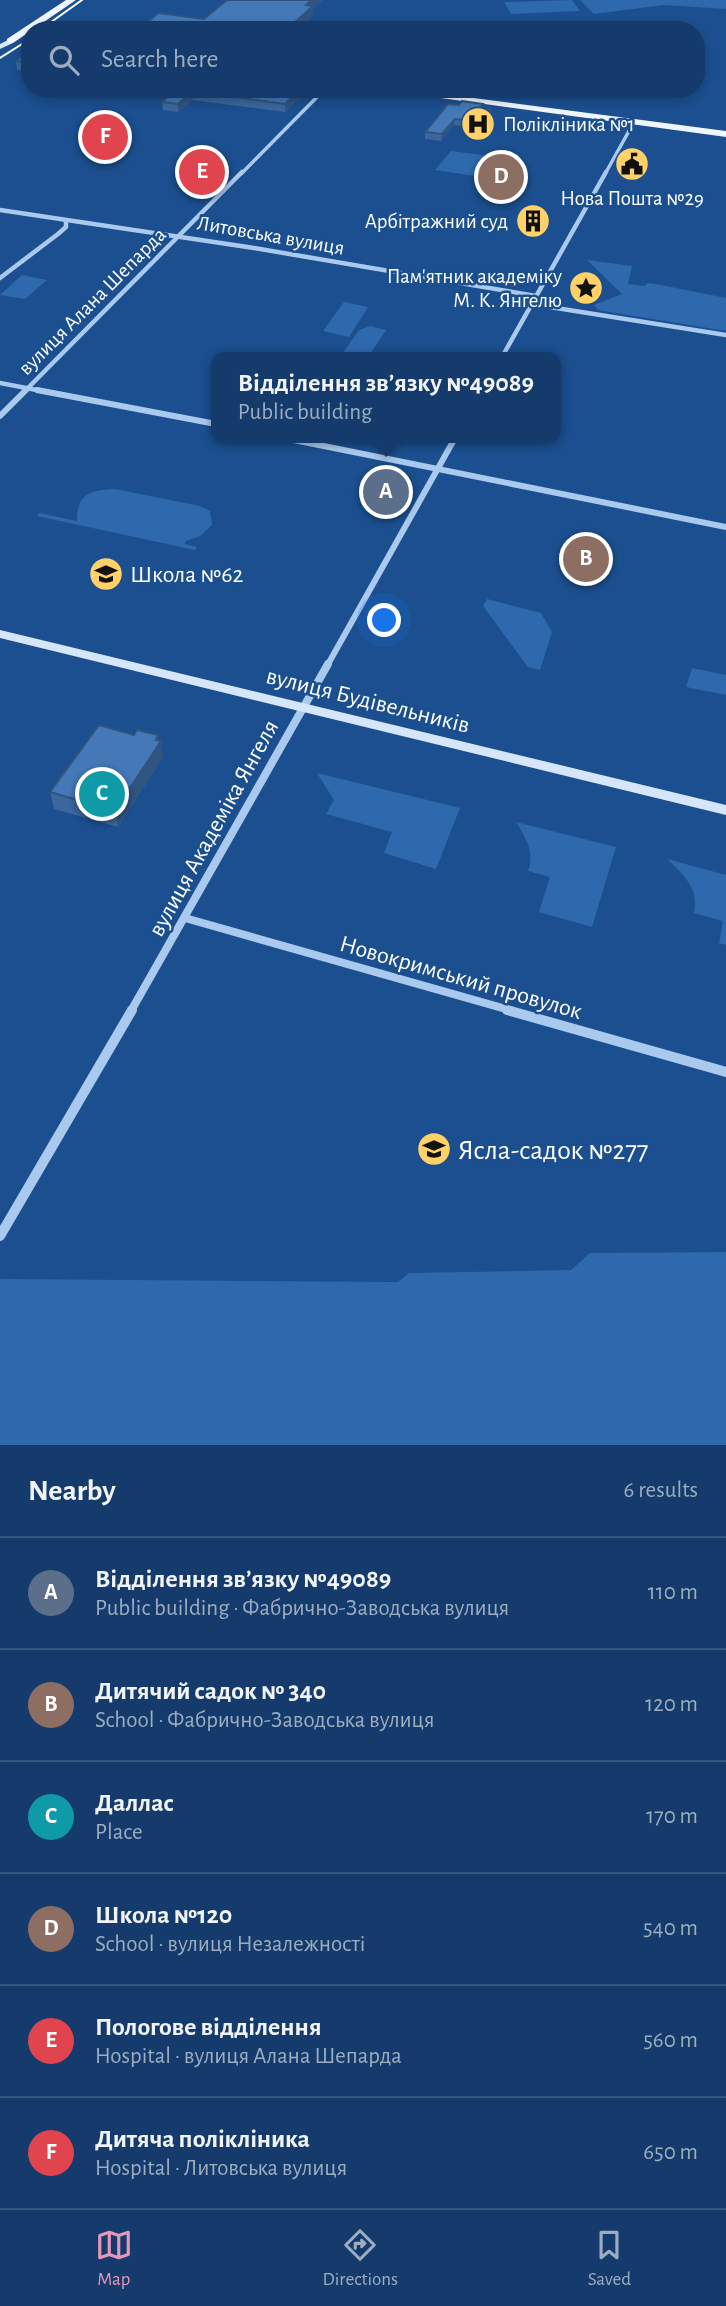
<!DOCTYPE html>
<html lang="en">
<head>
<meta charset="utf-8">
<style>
  :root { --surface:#143b6b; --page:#1d4271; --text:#f1f3f6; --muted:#9dadc1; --line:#33557e; --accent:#e797bd }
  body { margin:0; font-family:"Alegreya Sans",sans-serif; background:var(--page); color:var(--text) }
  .you { position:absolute; left:385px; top:621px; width:24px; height:24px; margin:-18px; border:5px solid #fff; border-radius:50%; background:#1a73e8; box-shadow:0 0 0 10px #1a73e833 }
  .badge { display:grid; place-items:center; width:46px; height:46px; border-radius:50%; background:var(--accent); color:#fff; font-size:23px; font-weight:700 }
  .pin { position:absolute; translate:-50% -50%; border:4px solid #fff; box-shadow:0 2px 7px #0006 }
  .popup { position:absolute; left:211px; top:352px; width:350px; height:91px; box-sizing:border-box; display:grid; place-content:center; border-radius:14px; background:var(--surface); filter:drop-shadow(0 2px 5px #0005); font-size:23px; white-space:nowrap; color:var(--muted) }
  .popup b { font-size:26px; color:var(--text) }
  .popup::after { content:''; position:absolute; left:50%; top:100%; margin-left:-14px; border:14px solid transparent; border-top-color:var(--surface) }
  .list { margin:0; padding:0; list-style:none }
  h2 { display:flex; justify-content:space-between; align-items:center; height:91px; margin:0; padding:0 28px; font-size:30px }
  h2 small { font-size:23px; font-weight:400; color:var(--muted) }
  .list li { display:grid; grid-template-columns:46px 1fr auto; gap:21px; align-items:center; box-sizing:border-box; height:112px; padding:0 28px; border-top:2px solid var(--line) }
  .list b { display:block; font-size:26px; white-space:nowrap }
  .list p { margin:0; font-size:23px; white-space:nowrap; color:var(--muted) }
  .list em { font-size:23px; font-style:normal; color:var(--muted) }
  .icon { flex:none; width:38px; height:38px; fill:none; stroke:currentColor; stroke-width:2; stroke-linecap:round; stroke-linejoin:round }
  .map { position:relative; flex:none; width:726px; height:1445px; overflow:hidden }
  .search { position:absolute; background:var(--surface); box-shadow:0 4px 10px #0003; left:21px; right:21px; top:21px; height:77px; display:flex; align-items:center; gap:18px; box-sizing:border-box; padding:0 24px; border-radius:28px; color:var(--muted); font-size:26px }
  .sheet { height:763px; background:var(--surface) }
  nav { display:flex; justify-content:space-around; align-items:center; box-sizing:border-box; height:98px; border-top:2px solid var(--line); background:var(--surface); font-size:19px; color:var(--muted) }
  nav a { display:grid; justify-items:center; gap:4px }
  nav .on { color:var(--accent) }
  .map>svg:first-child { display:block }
  .green { fill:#2e69ad }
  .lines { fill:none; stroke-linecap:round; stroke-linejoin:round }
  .street-far4 { stroke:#a9c9ee; stroke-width:3.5 }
  .street-far3 { stroke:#a9c9ee; stroke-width:4.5 }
  .street-far2 { stroke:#a9c9ee; stroke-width:6 }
  .street-far1 { stroke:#a9c9ee; stroke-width:8 }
  .street { stroke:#a9c9ee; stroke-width:10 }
  .secondary { fill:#d6e6fa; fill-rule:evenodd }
  .primary { fill:#f0f6ff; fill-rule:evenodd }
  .tram { stroke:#fff; stroke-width:2 }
  .wall { fill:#3a679d }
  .shaded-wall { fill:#305480 }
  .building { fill:#4478b7; stroke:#305480; stroke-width:2 }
  .labels { text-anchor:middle; stroke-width:5; stroke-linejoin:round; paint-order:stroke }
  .far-poi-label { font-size:21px; fill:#fff; stroke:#1b4f8f; text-anchor:end }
  .far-street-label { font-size:21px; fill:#fff; stroke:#1b4f8f }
  .poi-label { font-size:24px; fill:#fff; stroke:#1b4f8f; text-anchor:start }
  .street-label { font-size:24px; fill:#fff; stroke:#1b4f8f }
  .near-poi-label { font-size:28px; fill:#fff; stroke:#1b4f8f; text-anchor:start }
</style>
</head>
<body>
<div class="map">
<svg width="726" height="1445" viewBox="0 0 726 1445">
  <rect width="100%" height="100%" fill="#1b4f8f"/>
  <!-- green -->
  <g class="green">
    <path d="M 572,0 L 580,11 L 511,14 L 504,2 Z"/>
    <path d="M 580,0 L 726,0 L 726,9 L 664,5 L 594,14 Z"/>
    <path d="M 451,151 L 497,157 L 482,177 L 435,170 Z"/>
    <path d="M 587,260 L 632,266 L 628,284 L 645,286 L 647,283 L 656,284 L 726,298 L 726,331 L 598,310 L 594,305 L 622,294 Z"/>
    <path d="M 22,275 L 47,280 L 25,299 L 0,295 Z"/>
    <path d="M 344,302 L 368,307 L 349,337 L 323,331 Z"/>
    <path d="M 370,326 L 386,330 L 368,357 L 340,357 L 359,330 Z"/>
    <path d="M 115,489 L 200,506 L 210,511 L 212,525 L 200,536 L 186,541 L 185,544 L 197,547 L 195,550 L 37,516 L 39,513 L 77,521 C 77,496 87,490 115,489 Z"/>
    <path d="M 487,599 L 541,613 L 552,632 L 540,670 L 528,667 L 483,606 Z"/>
    <path d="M 692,668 L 726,675 L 726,695 L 686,687 Z"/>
    <path d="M 317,773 L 460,808 L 436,869 L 384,853 L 392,832 L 326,814 L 334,800 Z"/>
    <path d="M 516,822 L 616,847 L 592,927 L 539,912 L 550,877 L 528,871 C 535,853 526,838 516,822 Z"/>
    <path d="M 667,859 L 726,875 L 726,945 L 719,943 L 723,921 L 694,913 C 700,889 683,874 667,859 Z"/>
    <path d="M 726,1252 L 726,1445 L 0,1445 L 0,1279 L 398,1282 L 409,1273 L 571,1270 L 590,1253 Z"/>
  </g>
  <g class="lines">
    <!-- street-far4 -->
    <g class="street-far4">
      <path d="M 241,174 L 325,89"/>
      <path d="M 605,174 L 634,122"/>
    </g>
    <!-- street-far3 -->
    <g class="street-far3">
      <path d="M 0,210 L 254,248 L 536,296"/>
      <path d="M 0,278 L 58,234 L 66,227 L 66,221"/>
      <path d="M 531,304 L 726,335"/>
      <path d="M 502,357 L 606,172"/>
      <path d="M 0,383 L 47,392"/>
      <path d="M 24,392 L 242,172"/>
    </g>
    <!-- street-far2 -->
    <g class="street-far2">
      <path d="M 37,390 L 216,424"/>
      <path d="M 0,416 L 26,390"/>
      <path d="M 284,438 L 726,527"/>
      <path d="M 327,666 L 455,438"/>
    </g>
    <!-- street-far1 -->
    <g class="street-far1">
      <path d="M 185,918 L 513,1011"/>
      <path d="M 131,1011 L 328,664"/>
    </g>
    <!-- street -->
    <g class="street">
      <path d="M 507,1010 L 726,1072"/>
      <path d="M 0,1236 L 132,1010"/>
    </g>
    <!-- secondary -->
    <g class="secondary">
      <path d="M 10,39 L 13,43 L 0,49 L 0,44 Z"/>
      <path d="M 0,630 L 726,805 L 726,815 L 0,638 Z"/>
    </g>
    <!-- primary -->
    <g class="primary">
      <path d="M 66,0 L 76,0 L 13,43 L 7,43 L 7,39 Z"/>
      <path d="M 375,89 L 404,89 L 726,131 L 726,137 Z"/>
    </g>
    <!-- tram -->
    <g class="tram">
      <path d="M 40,30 L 82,0"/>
      <path d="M 0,58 L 30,39"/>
    </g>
  </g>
  <!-- wall -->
  <g class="wall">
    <path d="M 227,0 L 323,0 L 313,9 L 313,15 L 297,30 L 143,30 L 142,27 L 204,19 Z"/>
    <path d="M 30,51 L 30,72 L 17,70 L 16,61 Z"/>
    <path d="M 177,89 L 301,97 L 285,112 L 193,100 L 178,112 L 163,110 L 162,102 Z"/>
    <path d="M 448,104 L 491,109 L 491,116 L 482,129 L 454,125 L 441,141 L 425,139 L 425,132 Z"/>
    <path d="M 159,740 L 163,757 L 118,827 L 54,809 L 50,792 Z"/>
  </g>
  <!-- shaded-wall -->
  <g class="shaded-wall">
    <path d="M 312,0 L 323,0 L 313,9 L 313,15 L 297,30 L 286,30 L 306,5 Z"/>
    <path d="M 300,89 L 301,89 L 301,97 L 285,112 L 285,104 Z"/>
    <path d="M 192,91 L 193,100 L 178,112 L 178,104 Z"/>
    <path d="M 491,109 L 491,116 L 482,129 L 482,122 Z"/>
    <path d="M 455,119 L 454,125 L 441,141 L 442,134 Z"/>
    <path d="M 158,735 L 159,744 L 161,741 L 163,757 L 118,827 L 115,811 Z"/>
  </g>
  <!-- building -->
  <g class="building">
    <path d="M 227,0 L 312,0 L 306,5 L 313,6 L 286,30 L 165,30 L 142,27 L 158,13 L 204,19 Z"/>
    <path d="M 30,51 L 30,63 L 16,61 Z"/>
    <path d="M 177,89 L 300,89 L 285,104 L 192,91 L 178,104 L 162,102 Z"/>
    <path d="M 462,101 L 483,104 L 480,108 L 491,109 L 482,122 L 455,119 L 442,134 L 425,132 L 448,104 L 459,105 Z"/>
    <path d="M 99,725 L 134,735 L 137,730 L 158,735 L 156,740 L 161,741 L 115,811 L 50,792 Z"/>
  </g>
  <!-- icons -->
  <defs>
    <g id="hospital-disc" transform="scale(1.75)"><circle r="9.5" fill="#ffd166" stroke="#1b4f8f"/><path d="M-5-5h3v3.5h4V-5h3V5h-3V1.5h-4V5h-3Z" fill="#111"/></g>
    <g id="civic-disc" transform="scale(1.75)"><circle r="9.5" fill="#ffd166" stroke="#1b4f8f"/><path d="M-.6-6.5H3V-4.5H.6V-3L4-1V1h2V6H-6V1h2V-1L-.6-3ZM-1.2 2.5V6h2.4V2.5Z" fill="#111"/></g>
    <g id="building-disc" transform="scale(1.75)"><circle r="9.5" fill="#ffd166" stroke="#1b4f8f"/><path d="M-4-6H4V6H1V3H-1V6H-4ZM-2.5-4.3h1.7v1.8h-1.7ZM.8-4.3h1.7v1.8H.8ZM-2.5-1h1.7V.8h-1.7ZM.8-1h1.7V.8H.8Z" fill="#111"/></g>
    <g id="sight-disc" transform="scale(1.75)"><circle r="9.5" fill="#ffd166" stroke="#1b4f8f"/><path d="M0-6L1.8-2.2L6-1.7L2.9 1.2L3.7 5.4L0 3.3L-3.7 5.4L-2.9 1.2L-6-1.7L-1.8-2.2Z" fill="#111"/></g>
    <g id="school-disc" transform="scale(1.75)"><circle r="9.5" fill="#ffd166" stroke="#1b4f8f"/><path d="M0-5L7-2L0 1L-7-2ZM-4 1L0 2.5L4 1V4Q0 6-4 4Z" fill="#111"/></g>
  </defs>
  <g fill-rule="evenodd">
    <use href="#hospital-disc" x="478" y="124"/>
    <use href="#civic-disc" x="632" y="164"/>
    <use href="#building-disc" x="533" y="221"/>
    <use href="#sight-disc" x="586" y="288"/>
    <use href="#school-disc" x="106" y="574"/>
    <use href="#school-disc" x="434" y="1149"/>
  </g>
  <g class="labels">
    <!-- far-poi labels -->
    <g class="far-poi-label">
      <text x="503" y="131" text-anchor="start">Полікліника №1</text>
      <text x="632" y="205" text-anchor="middle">Нова Пошта №29</text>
      <text x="508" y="228">Арбітражний суд</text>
      <text x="562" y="283">Пам'ятник академіку<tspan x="562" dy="24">М. К. Янгелю</tspan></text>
    </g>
    <!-- far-street labels -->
    <g class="far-street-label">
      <text transform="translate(271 235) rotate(10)" y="7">Литовська вулиця</text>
      <text transform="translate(92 301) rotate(-45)" y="7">вулиця Алана Шепарда</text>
    </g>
    <!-- poi labels -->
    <g class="poi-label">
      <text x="130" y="582">Школа №62</text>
    </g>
    <!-- street labels -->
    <g class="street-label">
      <text transform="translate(368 700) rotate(14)" y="8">вулиця Будівельників</text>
      <text transform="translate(213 828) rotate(-61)" y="8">вулиця Академіка Янгеля</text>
      <text transform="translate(461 977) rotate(16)" y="8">Новокримський провулок</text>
    </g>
    <!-- near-poi labels -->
    <g class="near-poi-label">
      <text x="458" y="1159">Ясла-садок №277</text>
    </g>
  </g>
</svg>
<div class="you"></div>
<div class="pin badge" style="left:386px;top:492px;background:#5c6f8a">A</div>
<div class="popup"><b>Відділення зв’язку №49089</b>Public building</div>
<div class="pin badge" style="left:586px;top:559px;background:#8d6e63">B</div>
<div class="pin badge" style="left:102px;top:794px;background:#0f9aa8">C</div>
<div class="pin badge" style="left:501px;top:177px;background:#8d6e63">D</div>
<div class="pin badge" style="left:202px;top:172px;background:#e0444e">E</div>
<div class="pin badge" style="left:105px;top:137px;background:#e0444e">F</div>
<div class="search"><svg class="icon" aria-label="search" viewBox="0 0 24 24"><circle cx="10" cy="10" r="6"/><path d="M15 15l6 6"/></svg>Search here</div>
</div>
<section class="sheet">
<h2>Nearby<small>6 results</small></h2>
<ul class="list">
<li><span class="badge" style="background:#5c6f8a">A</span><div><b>Відділення зв’язку №49089</b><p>Public building · Фабрично-Заводська вулиця</p></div><em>110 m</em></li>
<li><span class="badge" style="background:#8d6e63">B</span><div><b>Дитячий садок № 340</b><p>School · Фабрично-Заводська вулиця</p></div><em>120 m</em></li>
<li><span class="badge" style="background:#0f9aa8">C</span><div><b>Даллас</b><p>Place</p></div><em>170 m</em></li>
<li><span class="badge" style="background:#8d6e63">D</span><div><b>Школа №120</b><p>School · вулиця Незалежності</p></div><em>540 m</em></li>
<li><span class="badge" style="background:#e0444e">E</span><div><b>Пологове відділення</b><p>Hospital · вулиця Алана Шепарда</p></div><em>560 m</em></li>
<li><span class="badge" style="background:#e0444e">F</span><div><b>Дитяча полікліника</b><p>Hospital · Литовська вулиця</p></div><em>650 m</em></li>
</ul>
</section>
<nav>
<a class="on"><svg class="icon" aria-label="map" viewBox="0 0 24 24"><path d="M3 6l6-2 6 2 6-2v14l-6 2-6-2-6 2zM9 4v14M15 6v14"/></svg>Map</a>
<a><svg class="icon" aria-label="directions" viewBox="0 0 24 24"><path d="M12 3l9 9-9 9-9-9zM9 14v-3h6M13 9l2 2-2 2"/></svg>Directions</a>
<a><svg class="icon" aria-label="saved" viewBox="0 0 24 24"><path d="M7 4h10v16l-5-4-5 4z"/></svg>Saved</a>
</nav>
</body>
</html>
